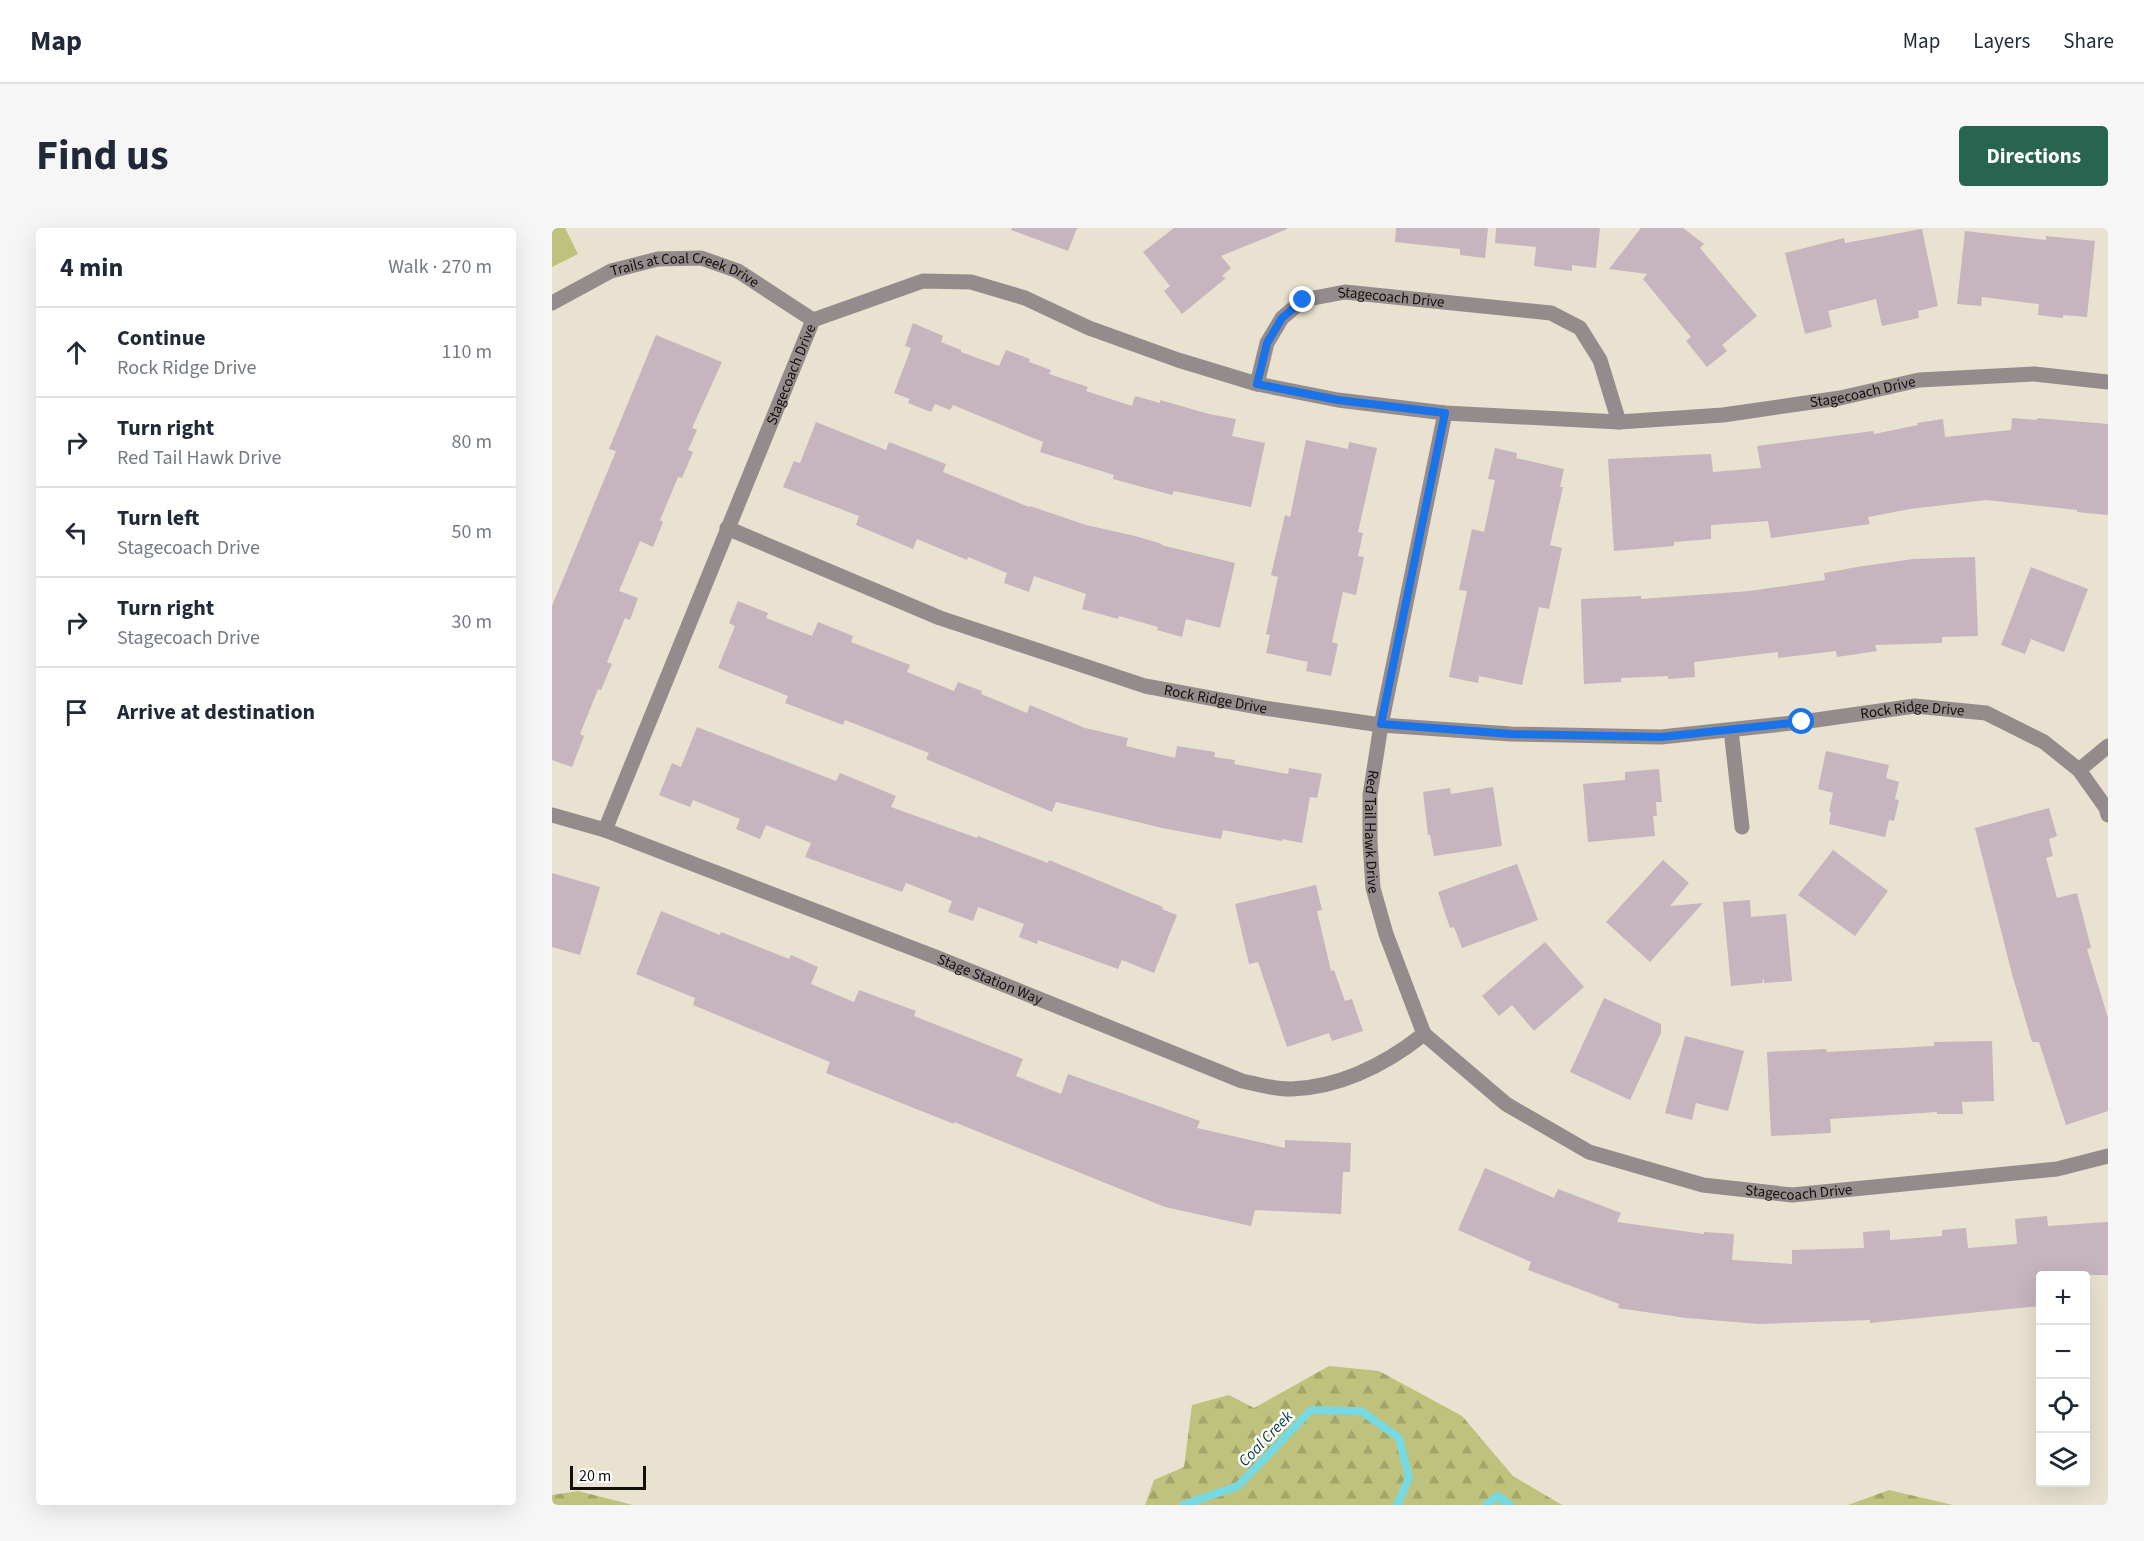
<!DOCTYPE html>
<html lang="en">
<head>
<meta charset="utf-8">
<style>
  :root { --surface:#fff; --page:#f6f6f7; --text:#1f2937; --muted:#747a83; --line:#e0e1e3; --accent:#276551 }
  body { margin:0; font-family:"Source Sans 3",sans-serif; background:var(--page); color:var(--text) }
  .controls { position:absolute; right:18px; bottom:18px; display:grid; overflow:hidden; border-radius:6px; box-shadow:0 6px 24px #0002 }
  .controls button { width:54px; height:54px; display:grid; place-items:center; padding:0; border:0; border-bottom:2px solid var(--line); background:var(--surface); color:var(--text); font:30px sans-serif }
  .scale { position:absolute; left:18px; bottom:15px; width:76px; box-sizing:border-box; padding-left:6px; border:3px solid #13100a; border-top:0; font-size:16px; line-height:21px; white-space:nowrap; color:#13100a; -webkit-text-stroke:4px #fff; paint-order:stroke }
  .stop { position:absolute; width:18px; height:18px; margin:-14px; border:4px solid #1a73e8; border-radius:50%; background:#fff }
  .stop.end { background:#1a73e8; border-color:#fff; box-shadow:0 2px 6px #0008 }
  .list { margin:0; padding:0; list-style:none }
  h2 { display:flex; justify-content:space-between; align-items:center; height:78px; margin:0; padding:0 24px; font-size:26px }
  h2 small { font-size:20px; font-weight:400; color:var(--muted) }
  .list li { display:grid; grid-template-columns:39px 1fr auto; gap:18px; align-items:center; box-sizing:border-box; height:90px; padding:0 24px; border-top:2px solid var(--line) }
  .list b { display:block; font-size:22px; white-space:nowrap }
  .list p { margin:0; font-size:20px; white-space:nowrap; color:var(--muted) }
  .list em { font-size:20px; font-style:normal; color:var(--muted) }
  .icon { flex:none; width:33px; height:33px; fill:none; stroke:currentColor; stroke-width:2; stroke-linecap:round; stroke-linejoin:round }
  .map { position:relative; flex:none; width:1556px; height:1277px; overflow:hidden; border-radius:6px }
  header { display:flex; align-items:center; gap:36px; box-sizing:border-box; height:84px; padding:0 30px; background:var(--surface); border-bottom:2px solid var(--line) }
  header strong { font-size:28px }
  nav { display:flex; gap:33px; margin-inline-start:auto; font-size:21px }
  .intro { display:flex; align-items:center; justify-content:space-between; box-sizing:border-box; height:144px; padding:0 36px }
  h1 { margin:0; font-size:42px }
  .button { padding:15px 27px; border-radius:6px; background:var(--accent); color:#fff; font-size:21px; font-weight:700 }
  main { display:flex; gap:36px; padding:0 36px }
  aside { flex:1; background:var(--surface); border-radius:6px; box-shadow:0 6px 24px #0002 }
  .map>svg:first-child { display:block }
  .green { fill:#bec27c }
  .forest { fill:url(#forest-firs) }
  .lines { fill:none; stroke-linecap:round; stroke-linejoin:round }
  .stream { stroke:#77d9e1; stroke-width:8 }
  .building { fill:#c6b4be }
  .minor { stroke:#948b8d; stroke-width:15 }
  .route { stroke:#1a73e8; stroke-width:8 }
  .labels { text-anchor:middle; stroke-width:5; stroke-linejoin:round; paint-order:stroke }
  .street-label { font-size:15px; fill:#13100a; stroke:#fff }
  .water-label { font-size:16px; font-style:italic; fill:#04363a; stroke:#fff }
</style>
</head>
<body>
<header>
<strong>Map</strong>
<nav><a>Map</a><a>Layers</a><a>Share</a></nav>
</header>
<div class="intro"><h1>Find us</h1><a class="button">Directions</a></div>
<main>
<aside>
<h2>4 min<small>Walk · 270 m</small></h2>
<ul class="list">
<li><svg class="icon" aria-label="ahead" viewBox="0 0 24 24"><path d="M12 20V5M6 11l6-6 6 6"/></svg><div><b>Continue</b><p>Rock Ridge Drive</p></div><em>110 m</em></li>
<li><svg class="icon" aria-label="right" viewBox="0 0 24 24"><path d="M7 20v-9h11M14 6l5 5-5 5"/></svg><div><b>Turn right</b><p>Red Tail Hawk Drive</p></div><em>80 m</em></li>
<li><svg class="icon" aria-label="left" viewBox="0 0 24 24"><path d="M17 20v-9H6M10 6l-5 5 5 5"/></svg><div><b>Turn left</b><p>Stagecoach Drive</p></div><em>50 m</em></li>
<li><svg class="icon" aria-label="right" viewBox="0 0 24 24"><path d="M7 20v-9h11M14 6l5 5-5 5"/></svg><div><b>Turn right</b><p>Stagecoach Drive</p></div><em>30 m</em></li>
<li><svg class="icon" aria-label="arrive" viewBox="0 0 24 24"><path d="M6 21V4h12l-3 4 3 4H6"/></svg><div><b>Arrive at destination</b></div></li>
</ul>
</aside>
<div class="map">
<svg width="1556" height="1277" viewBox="0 0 1556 1277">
  <defs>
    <pattern id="forest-firs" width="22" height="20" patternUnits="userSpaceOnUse" patternTransform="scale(1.5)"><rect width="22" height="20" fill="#bec27c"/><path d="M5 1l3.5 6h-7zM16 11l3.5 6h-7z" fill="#a2a66a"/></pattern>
  </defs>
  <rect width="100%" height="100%" fill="#e9e2d0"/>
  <!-- green -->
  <path class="green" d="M 0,0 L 13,0 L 26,26 L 0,39 Z"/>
  <!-- forest -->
  <g class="forest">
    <path d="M 777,1138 L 827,1143 L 910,1188 L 961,1248 L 1010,1277 L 593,1277 L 602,1252 L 632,1239 L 640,1177 L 677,1167 L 702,1180 Z"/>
    <path d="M 1337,1262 L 1401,1277 L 1296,1277 Z"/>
    <path d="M 26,1263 L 81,1277 L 0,1277 L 0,1267 Z"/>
  </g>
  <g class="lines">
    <!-- stream -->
    <g class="stream">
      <path d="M 631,1277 L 686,1258 L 759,1182 L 809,1183 L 847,1210 L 857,1250 L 845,1277"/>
      <path d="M 934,1277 L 946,1268 L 958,1277"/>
    </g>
  </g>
  <!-- building -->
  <g class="building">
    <path d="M 460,0 L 525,0 L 516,23 L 459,2 Z"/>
    <path d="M 622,0 L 735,0 L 735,1 L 669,28 L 679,40 L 670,48 L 674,50 L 630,86 L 612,63 L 618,58 L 591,24 Z"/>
    <path d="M 844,0 L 936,0 L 933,30 L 908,27 L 908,21 L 843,14 Z"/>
    <path d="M 944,0 L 1048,0 L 1044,40 L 1020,37 L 1020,43 L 982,38 L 984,19 L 943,15 Z"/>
    <path d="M 1089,0 L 1131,0 L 1152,16 L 1148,20 L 1205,88 L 1170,117 L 1175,123 L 1155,139 L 1134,113 L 1139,109 L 1091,51 L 1095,46 L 1057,41 Z"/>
    <path d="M 1370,1 L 1386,78 L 1366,83 L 1367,90 L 1330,98 L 1324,71 L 1276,83 L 1280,99 L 1253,106 L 1233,25 L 1292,10 L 1293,15 Z"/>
    <path d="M 1413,3 L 1494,12 L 1494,8 L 1543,13 L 1535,89 L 1511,87 L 1511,90 L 1486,87 L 1487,76 L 1430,69 L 1429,78 L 1405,76 Z"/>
    <path d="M 361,95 L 391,108 L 389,114 L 409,122 L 409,124 L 447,138 L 454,122 L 478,131 L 477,134 L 499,142 L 497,146 L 536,159 L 534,163 L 580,178 L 583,168 L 608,175 L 608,172 L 657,186 L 684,191 L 680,208 L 713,215 L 699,279 L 622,263 L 620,267 L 561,251 L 562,247 L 488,224 L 491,214 L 401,177 L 398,182 L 383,176 L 379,184 L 356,175 L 358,171 L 342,165 L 359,120 L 353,118 Z"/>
    <path d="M 104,107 L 170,134 L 140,200 L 145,202 L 136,222 L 141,224 L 130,250 L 126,249 L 108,292 L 111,294 L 101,319 L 88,313 L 67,363 L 86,370 L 78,392 L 73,390 L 55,434 L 60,436 L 49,462 L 46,461 L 28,506 L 32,508 L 20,539 L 0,532 L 0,378 L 64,223 L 57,221 Z"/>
    <path d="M 1460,190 L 1485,192 L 1485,190 L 1556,196 L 1556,287 L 1525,284 L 1525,282 L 1434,272 L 1358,281 L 1316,289 L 1318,296 L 1219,310 L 1216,293 L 1159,297 L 1159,311 L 1122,314 L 1122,318 L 1062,323 L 1056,231 L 1159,226 L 1161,244 L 1209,240 L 1205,218 L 1321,203 L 1322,206 L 1366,197 L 1365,195 L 1391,191 L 1393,209 L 1459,202 Z"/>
    <path d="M 264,194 L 334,222 L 337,214 L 394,236 L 391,244 L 477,279 L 478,278 L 534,297 L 583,308 L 610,316 L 609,317 L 683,335 L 668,400 L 634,391 L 630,409 L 605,402 L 606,399 L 567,388 L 566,391 L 530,381 L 534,366 L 482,348 L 477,364 L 452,355 L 455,345 L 416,329 L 415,332 L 365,311 L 361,321 L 304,297 L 307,288 L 231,259 L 242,233 L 248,235 Z"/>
    <path d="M 754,212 L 796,221 L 797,214 L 825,220 L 806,304 L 811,305 L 806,328 L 812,329 L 804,367 L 791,364 L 780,414 L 786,416 L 779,448 L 754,443 L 756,434 L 714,425 L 718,407 L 714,406 L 726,349 L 719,347 L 733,287 L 738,289 Z"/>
    <path d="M 943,220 L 965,225 L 964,230 L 1012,241 L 1008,259 L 1011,259 L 998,317 L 1010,320 L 997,381 L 987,379 L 970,457 L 927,448 L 926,455 L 897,449 L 915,363 L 907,362 L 920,301 L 932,304 L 943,252 L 936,251 Z"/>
    <path d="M 1423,329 L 1426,408 L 1390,409 L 1390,415 L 1323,417 L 1325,423 L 1285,429 L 1284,423 L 1226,430 L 1226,424 L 1142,434 L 1143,449 L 1116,451 L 1116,448 L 1069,450 L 1069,454 L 1032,456 L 1029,371 L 1089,368 L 1089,371 L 1198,363 L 1273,352 L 1272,345 L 1305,339 L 1361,331 Z"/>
    <path d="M 1479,339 L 1536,361 L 1512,424 L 1479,411 L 1473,426 L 1449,417 Z"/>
    <path d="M 186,373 L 216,385 L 214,390 L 260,408 L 266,394 L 301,408 L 299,414 L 358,437 L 355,444 L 402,463 L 406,454 L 430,463 L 429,466 L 475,485 L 478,477 L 533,500 L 576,510 L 574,518 L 623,530 L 625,518 L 663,524 L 662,529 L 683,532 L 682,536 L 736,546 L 737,540 L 770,546 L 765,570 L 758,569 L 750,615 L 730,611 L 730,613 L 671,602 L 669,611 L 610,600 L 504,574 L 500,584 L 374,531 L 377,525 L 293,492 L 291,497 L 233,475 L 236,468 L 166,440 L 183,398 L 177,395 Z"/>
    <path d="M 145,499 L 284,553 L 288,545 L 344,568 L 339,579 L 425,610 L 426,608 L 496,635 L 497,632 L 611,679 L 610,681 L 625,687 L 602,745 L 570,732 L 566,741 L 486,712 L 485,716 L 467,709 L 472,696 L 426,679 L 421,693 L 396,684 L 400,673 L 354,655 L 350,664 L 253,629 L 259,615 L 214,597 L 208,611 L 184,601 L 188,591 L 141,572 L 138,579 L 107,567 L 120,535 L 129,539 Z"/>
    <path d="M 1274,523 L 1337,537 L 1334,550 L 1347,554 L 1343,571 L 1347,572 L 1342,593 L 1337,592 L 1333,609 L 1277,596 L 1279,584 L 1277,584 L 1281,565 L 1266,561 Z"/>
    <path d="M 1107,541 L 1110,574 L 1104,574 L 1105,588 L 1101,588 L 1103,608 L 1036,614 L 1031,556 L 1073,552 L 1073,544 Z"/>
    <path d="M 941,559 L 950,618 L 882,628 L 878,607 L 876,607 L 871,564 L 898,560 L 899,566 Z"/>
    <path d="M 1497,580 L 1505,608 L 1497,611 L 1501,628 L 1494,630 L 1505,670 L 1525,665 L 1539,720 L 1535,721 L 1556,790 L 1556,883 L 1514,897 L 1487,814 L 1480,814 L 1460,746 L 1423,600 Z"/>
    <path d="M 1281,622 L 1336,663 L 1303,708 L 1246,667 Z"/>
    <path d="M 1111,632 L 1137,655 L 1118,678 L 1151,675 L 1098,734 L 1054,694 Z"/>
    <path d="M 965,636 L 986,692 L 910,720 L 902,699 L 898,700 L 886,664 Z"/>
    <path d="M 0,645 L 48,659 L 28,727 L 0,719 Z"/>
    <path d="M 764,657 L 770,682 L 765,683 L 779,743 L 782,742 L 793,773 L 800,771 L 811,803 L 780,813 L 777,805 L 735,819 L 706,734 L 697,736 L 683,676 Z"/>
    <path d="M 1198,672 L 1199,689 L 1234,686 L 1240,753 L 1212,755 L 1212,750 L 1210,755 L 1179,758 L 1171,674 Z"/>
    <path d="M 109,683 L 168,707 L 169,704 L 237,731 L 239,727 L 266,739 L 259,756 L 302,774 L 307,762 L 364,783 L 362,788 L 471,831 L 464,848 L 509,866 L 516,846 L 648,893 L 645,900 L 733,920 L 733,912 L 799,915 L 798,944 L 791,944 L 789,986 L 703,982 L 699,998 L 613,979 L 402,894 L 402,896 L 274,845 L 278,834 L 141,777 L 143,770 L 84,746 Z"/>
    <path d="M 993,714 L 1032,759 L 982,803 L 960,777 L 947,788 L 930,768 Z"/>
    <path d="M 1052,770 L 1109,796 L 1109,805 L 1078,872 L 1018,844 Z"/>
    <path d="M 1133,808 L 1192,823 L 1176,883 L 1144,875 L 1140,892 L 1113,885 Z"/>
    <path d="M 1440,813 L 1442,873 L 1410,874 L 1411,886 L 1385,886 L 1385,884 L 1278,891 L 1279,905 L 1219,908 L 1215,824 L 1274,821 L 1275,824 L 1382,818 L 1382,814 Z"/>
    <path d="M 933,940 L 1002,970 L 1006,961 L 1069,985 L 1065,994 L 1152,1006 L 1152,1004 L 1182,1006 L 1180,1032 L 1240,1036 L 1240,1022 L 1312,1020 L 1311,1004 L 1338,1002 L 1338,1012 L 1390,1008 L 1390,1002 L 1414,1000 L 1416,1020 L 1465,1016 L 1463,991 L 1495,988 L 1496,998 L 1556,994 L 1556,1047 L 1488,1047 L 1488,1078 L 1318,1095 L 1318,1092 L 1207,1096 L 1134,1090 L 1066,1080 L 1067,1076 L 976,1042 L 979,1034 L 906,1002 Z"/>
  </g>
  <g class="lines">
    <!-- minor -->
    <g class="minor">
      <path id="s1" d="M 0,75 L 59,43 L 106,31 L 149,30 L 186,43 L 261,92"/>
      <path id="s2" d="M 705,156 L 715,115 L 730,90 L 751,72 L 793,64 L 999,85 L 1028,100 L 1048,132 L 1067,194"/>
      <path id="s3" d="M 893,185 L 829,497 L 818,567 L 818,614 L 821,660 L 834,706 L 872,806 L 954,876 L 1037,924 L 1151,957 L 1240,967 L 1505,941 L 1556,928"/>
      <path id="s4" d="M 175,300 L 388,390 L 593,458 L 712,480 L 829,497 L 959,506 L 1109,509 L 1250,494 L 1363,478 L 1434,485 L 1492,514 L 1527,542 L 1554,580 L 1556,587"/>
      <path d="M 1179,502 L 1190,599"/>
      <path d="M 1527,542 L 1556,518"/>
      <path id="s5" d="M 0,587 L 53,602 L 386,730 L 690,853 C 706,856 724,862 740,861 C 789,859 834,836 872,806"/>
      <path id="s6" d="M 53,602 L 261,92 L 371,53 L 419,54 L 473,70 L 537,100 L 626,132 L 705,156 L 786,172 L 893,185 L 1067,194 L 1171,187 L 1288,170 L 1367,152 L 1482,146 L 1556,154"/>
    </g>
  </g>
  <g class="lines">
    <!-- route -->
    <path class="route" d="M 751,72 L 730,90 L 715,115 L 705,156 L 786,172 L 893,185 L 829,496 L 959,506 L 1109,509 L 1250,494"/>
  </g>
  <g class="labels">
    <!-- street labels -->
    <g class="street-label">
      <text dy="5" stroke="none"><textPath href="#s1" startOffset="144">Trails at Coal Creek Drive</textPath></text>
      <text dy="5" stroke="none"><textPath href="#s2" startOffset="188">Stagecoach Drive</textPath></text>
      <text dy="5" stroke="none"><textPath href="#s6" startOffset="492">Stagecoach Drive</textPath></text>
      <text dy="5" stroke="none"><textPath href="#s6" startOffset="1630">Stagecoach Drive</textPath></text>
      <text dy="5" stroke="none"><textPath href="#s4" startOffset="519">Rock Ridge Drive</textPath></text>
      <text dy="5" stroke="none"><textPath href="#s4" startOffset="1220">Rock Ridge Drive</textPath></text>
      <text dy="5" stroke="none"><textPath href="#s3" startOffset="426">Red Tail Hawk Drive</textPath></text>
      <text dy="5" stroke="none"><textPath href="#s5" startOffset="468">Stage Station Way</textPath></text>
      <text dy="5" stroke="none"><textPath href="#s3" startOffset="1056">Stagecoach Drive</textPath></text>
    </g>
    <!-- water labels -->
    <g class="water-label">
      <text transform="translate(713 1210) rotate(-46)" y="6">Coal Creek</text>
    </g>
  </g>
</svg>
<div class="controls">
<button>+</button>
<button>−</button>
<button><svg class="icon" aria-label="locate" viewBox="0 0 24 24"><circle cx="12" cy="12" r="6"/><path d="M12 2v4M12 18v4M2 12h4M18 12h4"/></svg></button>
<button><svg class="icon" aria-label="layers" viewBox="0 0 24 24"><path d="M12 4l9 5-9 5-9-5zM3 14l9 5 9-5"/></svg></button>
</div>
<div class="scale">20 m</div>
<div class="stop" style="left:1250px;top:494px"></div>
<div class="stop end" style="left:751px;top:72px"></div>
</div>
</main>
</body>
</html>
